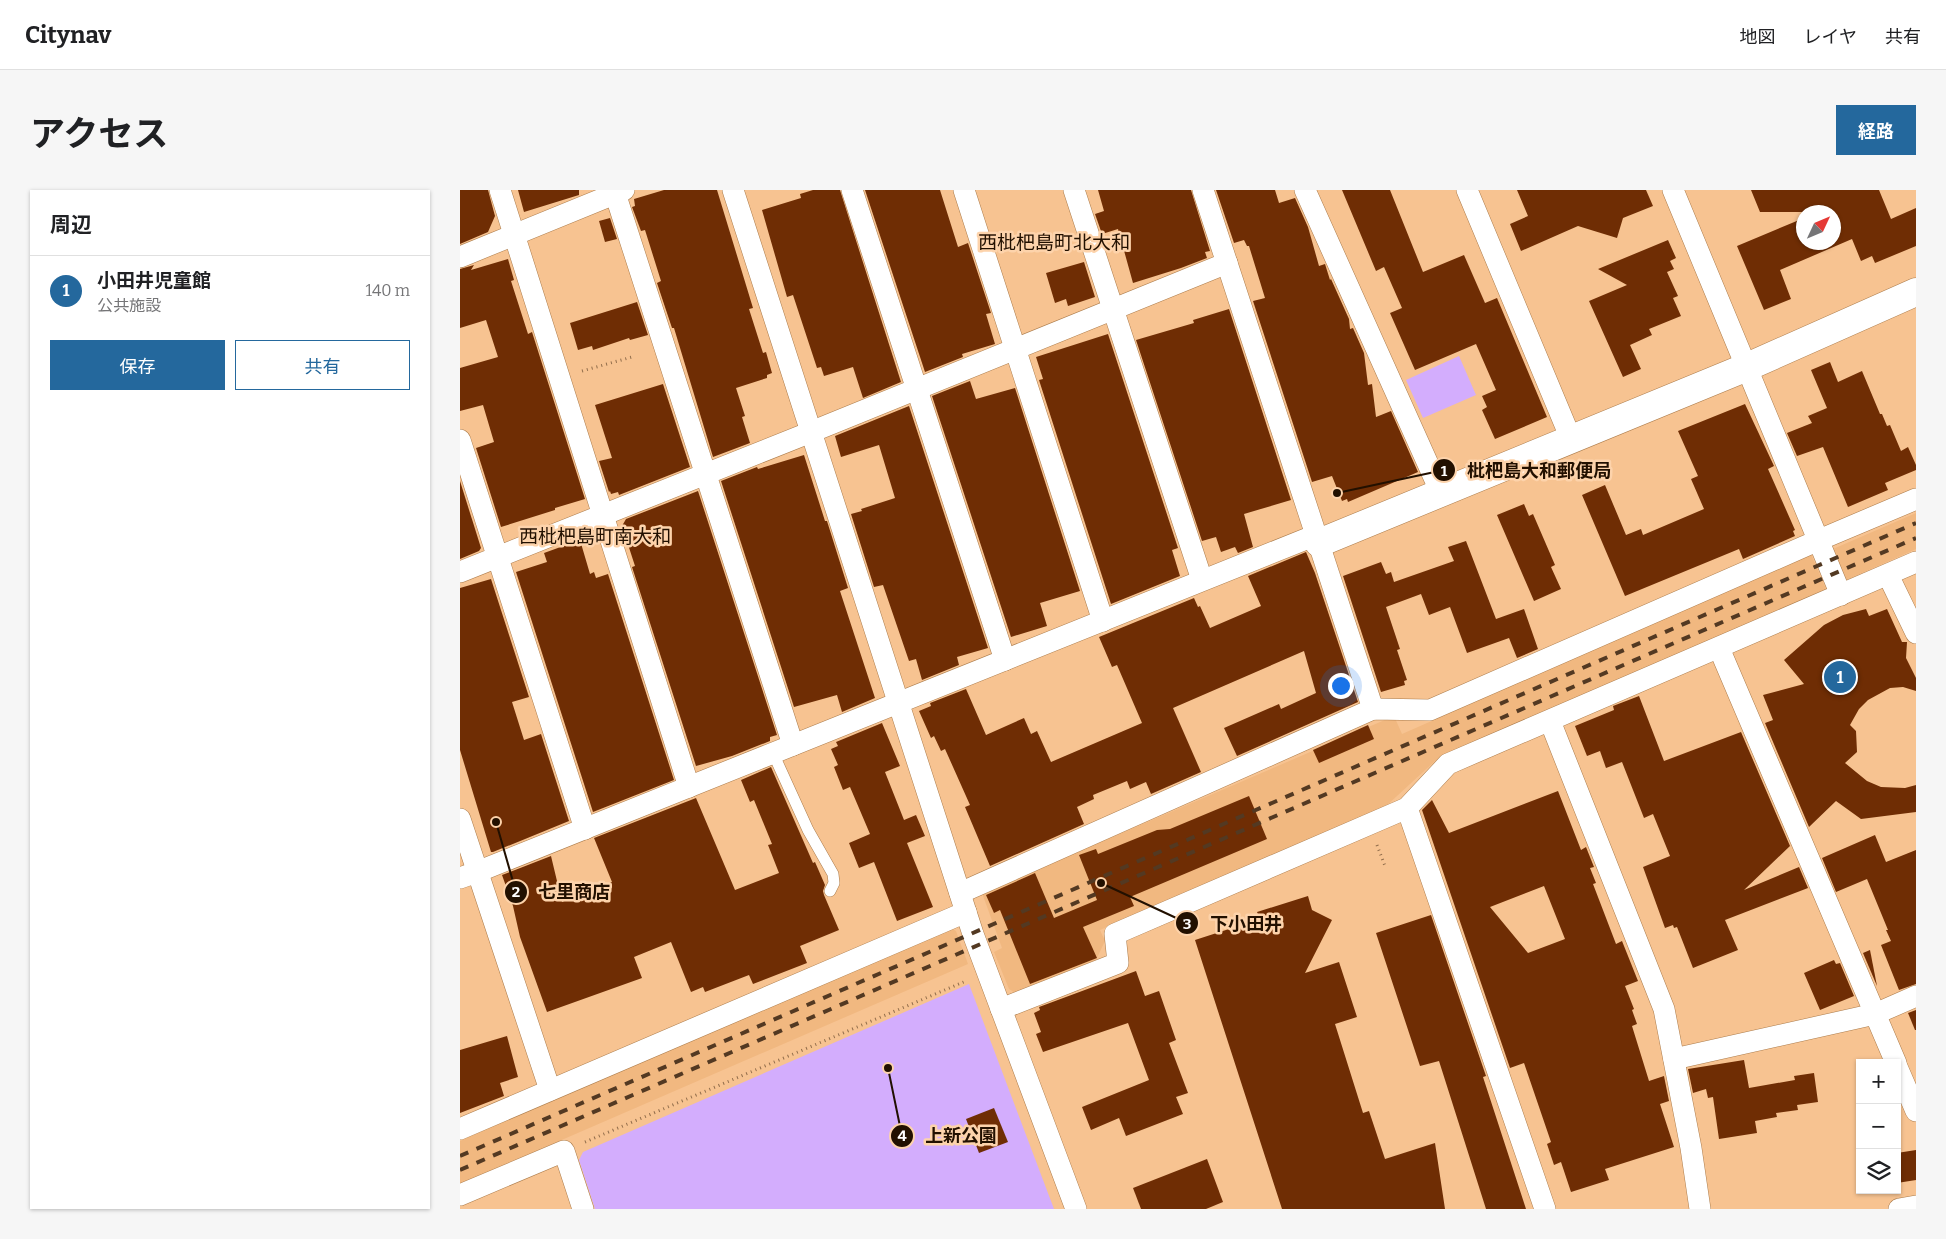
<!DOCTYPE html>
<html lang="ja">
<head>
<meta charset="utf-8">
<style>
  :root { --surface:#fff; --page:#f6f6f6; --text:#202124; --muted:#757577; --line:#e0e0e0; --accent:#24689d }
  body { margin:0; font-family:Bitter,"Noto Sans JP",serif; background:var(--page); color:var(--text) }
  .controls { position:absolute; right:15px; bottom:15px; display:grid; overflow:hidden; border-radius:0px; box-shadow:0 1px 4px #0004 }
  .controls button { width:45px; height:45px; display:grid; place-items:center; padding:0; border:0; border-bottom:1px solid var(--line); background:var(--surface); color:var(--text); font:25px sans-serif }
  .compass { position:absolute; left:1336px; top:15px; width:45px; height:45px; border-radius:50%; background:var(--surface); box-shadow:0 1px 4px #0004; rotate:46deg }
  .you { position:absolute; left:880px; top:495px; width:18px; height:18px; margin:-12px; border:4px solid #fff; border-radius:50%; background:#1a73e8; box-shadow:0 0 0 8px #1a73e833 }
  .badge { display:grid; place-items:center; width:32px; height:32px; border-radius:50%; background:var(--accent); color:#fff; font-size:16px; font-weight:700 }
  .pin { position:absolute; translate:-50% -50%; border:2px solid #fff; box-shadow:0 1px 5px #0006 }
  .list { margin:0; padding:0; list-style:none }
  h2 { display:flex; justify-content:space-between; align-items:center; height:65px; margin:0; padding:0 20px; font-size:21px }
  h2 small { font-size:16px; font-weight:400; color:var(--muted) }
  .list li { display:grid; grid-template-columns:32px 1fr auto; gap:15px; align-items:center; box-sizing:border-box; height:70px; padding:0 20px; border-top:1px solid var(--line) }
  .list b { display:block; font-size:19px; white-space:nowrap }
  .list p { margin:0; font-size:16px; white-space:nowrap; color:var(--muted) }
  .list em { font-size:16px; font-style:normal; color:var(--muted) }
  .actions { display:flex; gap:10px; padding:15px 20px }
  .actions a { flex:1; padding:11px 0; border:1px solid var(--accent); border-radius:0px; text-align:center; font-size:18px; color:var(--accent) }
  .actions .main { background:var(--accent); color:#fff }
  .icon { flex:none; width:28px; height:28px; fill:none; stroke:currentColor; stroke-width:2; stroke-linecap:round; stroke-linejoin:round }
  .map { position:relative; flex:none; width:1456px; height:1019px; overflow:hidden; border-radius:0px }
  header { display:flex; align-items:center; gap:30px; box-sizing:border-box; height:70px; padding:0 25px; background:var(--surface); border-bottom:1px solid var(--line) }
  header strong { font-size:24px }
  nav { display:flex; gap:28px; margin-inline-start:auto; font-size:18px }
  .intro { display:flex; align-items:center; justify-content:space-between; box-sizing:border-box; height:120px; padding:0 30px }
  h1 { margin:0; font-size:35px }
  .button { padding:12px 22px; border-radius:0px; background:var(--accent); color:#fff; font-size:18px; font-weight:700 }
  main { display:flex; gap:30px; padding:0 30px }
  aside { flex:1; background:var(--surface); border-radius:0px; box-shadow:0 1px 4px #0004 }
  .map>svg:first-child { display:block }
  .built { fill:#f1b880 }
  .green { fill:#d3adfd }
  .building { fill:#6f2d04; fill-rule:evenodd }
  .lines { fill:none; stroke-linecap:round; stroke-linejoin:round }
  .lane-casing { stroke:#ac7c4b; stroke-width:12 }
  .street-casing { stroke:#ac7c4b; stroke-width:22 }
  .secondary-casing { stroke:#ac7c4b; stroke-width:29 }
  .path { stroke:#916d4b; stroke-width:3; stroke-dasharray:1 4; stroke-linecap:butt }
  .lane { stroke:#fff; stroke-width:11 }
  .street { stroke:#fff; stroke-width:21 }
  .secondary { stroke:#fff; stroke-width:28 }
  .rail { stroke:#533922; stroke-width:4; stroke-dasharray:9 9; stroke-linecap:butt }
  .labels { text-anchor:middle; stroke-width:5; stroke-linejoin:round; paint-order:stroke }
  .quarter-label { font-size:19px; fill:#221000; stroke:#fdd3ab }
  .leader { fill:none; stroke:#221000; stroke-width:2 }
  .callout-dot { fill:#221000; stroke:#fdd3ab; stroke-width:2 }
  .mark-label { font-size:15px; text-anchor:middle; font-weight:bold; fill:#fff }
  .callout-label { font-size:18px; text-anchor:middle; font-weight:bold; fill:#221000; stroke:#fdd3ab; stroke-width:5; stroke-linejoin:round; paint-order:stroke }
</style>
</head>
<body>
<header>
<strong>Citynav</strong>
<nav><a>地図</a><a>レイヤ</a><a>共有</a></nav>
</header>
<div class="intro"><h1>アクセス</h1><a class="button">経路</a></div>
<main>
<aside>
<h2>周辺<small></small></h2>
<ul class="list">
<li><span class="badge">1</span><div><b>小田井児童館</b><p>公共施設</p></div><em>140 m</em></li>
</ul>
<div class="actions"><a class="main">保存</a><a>共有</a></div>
</aside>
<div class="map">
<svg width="1456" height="1019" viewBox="0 0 1456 1019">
  <rect width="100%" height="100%" fill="#f7c391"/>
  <!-- built -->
  <g class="built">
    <path d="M 1456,323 L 1456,359 L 1386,390 L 1373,359 Z"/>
    <path d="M 1351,364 L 1366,399 L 975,571 L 924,618 L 640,740 L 645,751 L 636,770 L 557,804 L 549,799 L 534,762 L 542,758 L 522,703 L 934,526 L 942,544 Z"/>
    <path d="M 491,738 L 496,741 L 508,774 L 0,994 L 0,951 Z"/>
  </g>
  <!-- green -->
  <g class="green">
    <path d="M 999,166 L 1016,205 L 963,228 L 946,190 Z"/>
    <path d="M 509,794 L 594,1019 L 135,1019 L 119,970 L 123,962 Z"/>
  </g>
  <!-- building -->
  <g class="building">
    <path d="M 0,0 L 28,0 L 35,26 L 28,42 L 0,54 Z"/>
    <path d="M 58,0 L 119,0 L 119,5 L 64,22 Z"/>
    <path d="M 204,0 L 257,0 L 293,118 L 289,119 L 303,163 L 306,162 L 312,183 L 307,185 L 307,188 L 276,198 L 285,226 L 282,227 L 290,253 L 253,267 L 214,138 L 212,138 L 197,93 L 201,91 L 185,40 L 181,41 L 172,17 L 175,16 L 174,9 Z"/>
    <path d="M 353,0 L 380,0 L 441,192 L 403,208 L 393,177 L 364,186 L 361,177 L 357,178 L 333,105 L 327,107 L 302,20 L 341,8 L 340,4 Z"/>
    <path d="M 405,0 L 480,0 L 498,57 L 508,53 L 531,123 L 526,124 L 535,154 L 502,164 L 503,167 L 465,182 Z"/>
    <path d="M 638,0 L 731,0 L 750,61 L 745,62 L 747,68 L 721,78 L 673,93 L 658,39 L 642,44 L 635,24 L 644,21 Z"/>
    <path d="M 756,0 L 815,0 L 819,13 L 835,8 L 848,37 L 859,76 L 865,74 L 870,90 L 871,89 L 889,129 L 890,139 L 893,138 L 904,163 L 908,195 L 912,194 L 916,227 L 931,221 L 958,282 L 888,312 L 887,309 L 882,311 L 872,286 L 852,292 L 793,111 L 805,108 L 789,56 L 787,56 L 784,50 L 774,53 Z"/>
    <path d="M 882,0 L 930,0 L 963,82 L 1004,65 L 1025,113 L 1037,108 L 1087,227 L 1035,249 L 1022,220 L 1027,217 L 1022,206 L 1036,200 L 1016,154 L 955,180 L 930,123 L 942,118 L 924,77 L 916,81 Z"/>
    <path d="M 1057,0 L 1186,0 L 1193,16 L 1163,28 L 1157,48 L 1118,36 L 1061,61 L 1050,34 L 1068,26 Z"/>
    <path d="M 1291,0 L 1419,0 L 1431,29 L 1456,18 L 1456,56 L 1415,73 L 1412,66 L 1401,71 L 1392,49 L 1320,80 L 1331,109 L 1304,120 L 1277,56 L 1344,28 L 1344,52 L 1374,52 L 1374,22 L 1300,22 Z"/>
    <path d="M 150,28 L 157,49 L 145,52 L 139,31 Z"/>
    <path d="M 1208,50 L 1216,68 L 1210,71 L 1214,79 L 1207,82 L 1218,106 L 1213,108 L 1221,126 L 1189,139 L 1192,145 L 1170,155 L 1181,179 L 1163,187 L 1129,111 L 1167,95 L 1138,79 Z"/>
    <path d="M 48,69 L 54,90 L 51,91 L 68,144 L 72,142 L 125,309 L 95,318 L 95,320 L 41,337 L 16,258 L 34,252 L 23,215 L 0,221 L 0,178 L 38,167 L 26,130 L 0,138 L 0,79 L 14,75 L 11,80 Z"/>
    <path d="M 624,72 L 635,107 L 608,116 L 606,109 L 595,113 L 586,83 Z"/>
    <path d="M 177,112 L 188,145 L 170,150 L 169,148 L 133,160 L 132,156 L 118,160 L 110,133 Z"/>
    <path d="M 769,119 L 831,310 L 784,324 L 793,357 L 778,363 L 775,357 L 761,362 L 756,347 L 742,351 L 676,150 L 734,133 L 733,130 Z"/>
    <path d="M 648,144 L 718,358 L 712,360 L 720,386 L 651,414 L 579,190 L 583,189 L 576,167 Z"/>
    <path d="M 1370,172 L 1378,192 L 1402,181 L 1420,224 L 1422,224 L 1427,236 L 1430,235 L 1441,261 L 1448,257 L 1456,275 L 1456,280 L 1425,293 L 1428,300 L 1388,317 L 1363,257 L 1337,266 L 1327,243 L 1352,233 L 1348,226 L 1367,218 L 1351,180 Z"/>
    <path d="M 510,191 L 516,209 L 555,198 L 620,401 L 580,413 L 587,436 L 551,447 L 472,206 Z"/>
    <path d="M 203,194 L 230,277 L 159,305 L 158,302 L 151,304 L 150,301 L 149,302 L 139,271 L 152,268 L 135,215 Z"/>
    <path d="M 1285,214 L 1314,276 L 1308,279 L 1335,340 L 1333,341 L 1335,346 L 1283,369 L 1279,359 L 1165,406 L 1122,305 L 1145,295 L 1166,345 L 1181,339 L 1183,345 L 1244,319 L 1231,289 L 1238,286 L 1218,241 Z"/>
    <path d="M 449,216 L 528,458 L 497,467 L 499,475 L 462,490 L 456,469 L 449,471 L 423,395 L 414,397 L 391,324 L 402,321 L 401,319 L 435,308 L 419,255 L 381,267 L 375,246 Z"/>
    <path d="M 344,265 L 365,331 L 367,331 L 388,398 L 380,401 L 415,508 L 382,522 L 377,505 L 334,517 L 261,291 L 297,277 L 298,279 Z"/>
    <path d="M 0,291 L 21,358 L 19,361 L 0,369 Z"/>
    <path d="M 238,301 L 317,545 L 310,547 L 310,551 L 272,566 L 236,576 L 172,377 L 175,376 L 162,336 L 166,329 Z"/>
    <path d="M 1064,314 L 1069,326 L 1073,324 L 1095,375 L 1091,377 L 1101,399 L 1074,411 L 1037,325 Z"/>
    <path d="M 120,350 L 130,384 L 134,382 L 136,388 L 148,384 L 214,590 L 133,622 L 56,382 L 87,372 L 84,363 Z"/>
    <path d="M 1006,351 L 1036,429 L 1064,419 L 1078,459 L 1057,468 L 1049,448 L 1007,463 L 990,417 L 969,425 L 961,404 L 926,417 L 940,459 L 937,460 L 947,490 L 944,491 L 945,495 L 921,502 L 883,386 L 921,372 L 926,384 L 931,382 L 934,392 L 994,371 L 988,357 Z"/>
    <path d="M 846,362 L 855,383 L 898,512 L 777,566 L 764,538 L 819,514 L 821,519 L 856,503 L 844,461 L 713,518 L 741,582 L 691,604 L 686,592 L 670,599 L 667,591 L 633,605 L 634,609 L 617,617 L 624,634 L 530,676 L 505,617 L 510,615 L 485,559 L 481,561 L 474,546 L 471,548 L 459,521 L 471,516 L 470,513 L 506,499 L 526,545 L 564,528 L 571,544 L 577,541 L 591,572 L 682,533 L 657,475 L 652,477 L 639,447 L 734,408 L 738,417 L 740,416 L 750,438 L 801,416 L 788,386 Z"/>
    <path d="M 31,389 L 69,507 L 52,512 L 64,550 L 81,544 L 109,631 L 33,662 L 31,662 L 0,560 L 0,398 Z"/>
    <path d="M 1406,419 L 1409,426 L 1427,419 L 1442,452 L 1447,452 L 1446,468 L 1456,488 L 1456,501 L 1443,497 L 1430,498 L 1408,510 L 1399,519 L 1390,535 L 1396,541 L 1397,562 L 1385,573 L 1407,591 L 1421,597 L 1445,598 L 1456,595 L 1456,622 L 1401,629 L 1376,611 L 1349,637 L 1305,533 L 1313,530 L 1303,505 L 1344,494 L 1324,470 L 1364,435 L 1383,425 Z"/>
    <path d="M 1179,506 L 1204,571 L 1281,542 L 1330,656 L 1284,700 L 1339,677 L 1348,698 L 1265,730 L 1278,760 L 1233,778 L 1217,737 L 1214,738 L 1213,735 L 1205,738 L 1183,677 L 1210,666 L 1193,624 L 1184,628 L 1162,572 L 1146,578 L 1140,561 L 1127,566 L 1115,536 L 1154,520 L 1153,516 Z"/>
    <path d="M 422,533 L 440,576 L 425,582 L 444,630 L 456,625 L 465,646 L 447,653 L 473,717 L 437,731 L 414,672 L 399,678 L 389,653 L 410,644 L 390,597 L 383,600 L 374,577 L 378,575 L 371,559 L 378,556 L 376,552 Z"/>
    <path d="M 908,535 L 914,549 L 859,573 L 853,560 Z"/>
    <path d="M 311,577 L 353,673 L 355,672 L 365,695 L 363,701 L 364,705 L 379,740 L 340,756 L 347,773 L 293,794 L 289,785 L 245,802 L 243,797 L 231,802 L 211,752 L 174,767 L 182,788 L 87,822 L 60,747 L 53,716 L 42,685 L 91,666 L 102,712 L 152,692 L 134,648 L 236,608 L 275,700 L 319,683 L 308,655 L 312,654 L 294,610 L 290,612 L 281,590 Z"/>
    <path d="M 1098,601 L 1121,660 L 1126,657 L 1134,677 L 1130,678 L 1136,693 L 1133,694 L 1156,754 L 1162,751 L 1178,791 L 1165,796 L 1174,819 L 1172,820 L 1177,834 L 1172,836 L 1189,891 L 1204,886 L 1209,911 L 1200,914 L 1214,957 L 1145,979 L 1149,990 L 1111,1002 L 1101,972 L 1094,975 L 1087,954 L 1091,952 L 1064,873 L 1050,878 L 962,620 L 972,610 L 989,643 ZM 1084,696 L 1105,749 L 1068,763 L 1030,717 Z"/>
    <path d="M 789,606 L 807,649 L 670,707 L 674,716 L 623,737 L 637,768 L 570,794 L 540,720 L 534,723 L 526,705 L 575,683 L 594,728 L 637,710 L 619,665 L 636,659 L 638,664 L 697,640 L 710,639 Z"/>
    <path d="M 1415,645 L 1426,672 L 1456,660 L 1456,794 L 1439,800 L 1421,755 L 1431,751 L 1426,740 L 1428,740 L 1407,689 L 1376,702 L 1362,668 Z"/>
    <path d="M 848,706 L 852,720 L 872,730 L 845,783 L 879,772 L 897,827 L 875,834 L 903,923 L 909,921 L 925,969 L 975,953 L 985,1019 L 822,1019 L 735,750 L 800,729 L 797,722 Z"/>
    <path d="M 971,725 L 1026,886 L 1023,887 L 1066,1019 L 1026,1019 L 979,871 L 960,876 L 916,743 Z"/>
    <path d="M 1410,760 L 1417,796 L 1403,763 Z"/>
    <path d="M 1374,770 L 1376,774 L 1380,773 L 1394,806 L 1360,820 L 1344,783 Z"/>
    <path d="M 676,781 L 685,806 L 699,801 L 716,850 L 709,853 L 728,903 L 716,907 L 723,924 L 666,946 L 659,928 L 631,940 L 622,917 L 689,890 L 668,833 L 583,862 L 576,844 L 581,842 L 574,823 L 580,820 L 579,817 Z"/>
    <path d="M 1456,820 L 1456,840 L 1455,840 L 1448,823 Z"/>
    <path d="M 47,846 L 58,887 L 40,893 L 44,906 L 0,923 L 0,860 Z"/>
    <path d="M 1284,870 L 1289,898 L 1335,890 L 1334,886 L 1354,883 L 1358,912 L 1337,915 L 1338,920 L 1316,923 L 1317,927 L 1295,931 L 1297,943 L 1259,949 L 1253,907 L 1248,908 L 1246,899 L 1233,903 L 1228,879 Z"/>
    <path d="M 534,918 L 548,952 L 519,963 L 506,929 Z"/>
    <path d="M 1456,960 L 1456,990 L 1437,993 L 1437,963 Z"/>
    <path d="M 747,969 L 763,1012 L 746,1019 L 681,1019 L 673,998 Z"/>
  </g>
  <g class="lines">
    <!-- lane casing -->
    <g class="lane-casing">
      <path id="lane" d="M 313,563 L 348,640 L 373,684 L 374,693 L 370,701"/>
    </g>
    <!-- street casing -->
    <g class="street-casing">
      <g id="street">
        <path d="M 40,0 L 229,597"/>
        <path d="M 154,0 L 333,555"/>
        <path d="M 273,0 L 513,744 L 616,1019"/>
        <path d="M 392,0 L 545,470"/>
        <path d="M 504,0 L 643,431"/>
        <path d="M 614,0 L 742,390"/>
        <path d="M 743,0 L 913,519"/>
        <path d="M 845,0 L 981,303"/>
        <path d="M 1007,0 L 1111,249"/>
        <path d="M 1213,0 L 1381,405"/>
        <path d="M 0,67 L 164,0"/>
        <path d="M 0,250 L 125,639"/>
        <path d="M 0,382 L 351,242 L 767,73"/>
        <path d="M 1428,385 L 1456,443"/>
        <path d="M 1259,458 L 1436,873"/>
        <path d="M 1090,531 L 1204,819 L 1231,958 L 1240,1019"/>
        <path d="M 947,618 L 1085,1019"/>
        <path d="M 0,629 L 90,900"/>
        <path d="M 0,688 L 17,682 L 856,345"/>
        <path d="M 500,703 L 913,519 L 970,520 L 1359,350 L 1456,309"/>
        <path d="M 541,819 L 658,773 L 655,744 L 947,618 L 988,574 L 1456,372"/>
        <path d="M 1214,869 L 1415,824 L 1456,806"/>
        <path d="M 1437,877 L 1456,921"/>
        <path d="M 0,939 L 506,722"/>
        <path d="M 0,1005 L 104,961 L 123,1019"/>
        <path d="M 1439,1019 L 1456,1016"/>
      </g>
    </g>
    <!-- secondary casing -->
    <g class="secondary-casing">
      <path id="secondary" d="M 859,353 L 1287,177 L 1456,102"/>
    </g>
    <!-- path -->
    <g class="path">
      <path d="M 122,181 L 172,167"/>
      <path d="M 917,655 L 925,676"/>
      <path d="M 125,952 L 506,791"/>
    </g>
    <!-- lane -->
    <use href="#lane" class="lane"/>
    <!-- street -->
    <use href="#street" class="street"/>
    <!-- secondary -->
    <use href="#secondary" class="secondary"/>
    <!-- rail -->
    <g class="rail">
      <path d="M 0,966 L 1456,333"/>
      <path d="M 0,980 L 1456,348"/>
    </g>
  </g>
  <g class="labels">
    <!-- quarter labels -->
    <g class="quarter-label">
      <text x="594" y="59">西枇杷島町北大和</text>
      <text x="135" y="353">西枇杷島町南大和</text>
    </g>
  </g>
  <!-- callouts -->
  <path class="leader" d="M877 303L984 280M36 632L56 702M641 693L727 733M428 878L442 946"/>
  <g class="callout-dot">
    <circle cx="877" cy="303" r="5"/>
    <circle cx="36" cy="632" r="5"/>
    <circle cx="641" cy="693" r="5"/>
    <circle cx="428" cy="878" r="5"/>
    <circle cx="984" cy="280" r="12"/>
    <circle cx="56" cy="702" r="12"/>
    <circle cx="727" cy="733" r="12"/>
    <circle cx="442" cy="946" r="12"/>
  </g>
  <g class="mark-label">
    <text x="984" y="286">1</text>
    <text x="56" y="707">2</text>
    <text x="727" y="739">3</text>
    <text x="442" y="951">4</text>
  </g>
  <g class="callout-label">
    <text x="1079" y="287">枇杷島大和郵便局</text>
    <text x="114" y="708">七里商店</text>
    <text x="786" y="740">下小田井</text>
    <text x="501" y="952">上新公園</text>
  </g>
</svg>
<div class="controls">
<button>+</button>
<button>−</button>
<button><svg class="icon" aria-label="layers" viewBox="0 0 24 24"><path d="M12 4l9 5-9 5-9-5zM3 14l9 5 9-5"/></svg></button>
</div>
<svg class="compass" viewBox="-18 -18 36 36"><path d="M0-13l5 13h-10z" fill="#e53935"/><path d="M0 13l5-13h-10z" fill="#757577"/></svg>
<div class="you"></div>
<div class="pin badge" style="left:1380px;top:487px">1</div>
</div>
</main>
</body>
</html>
